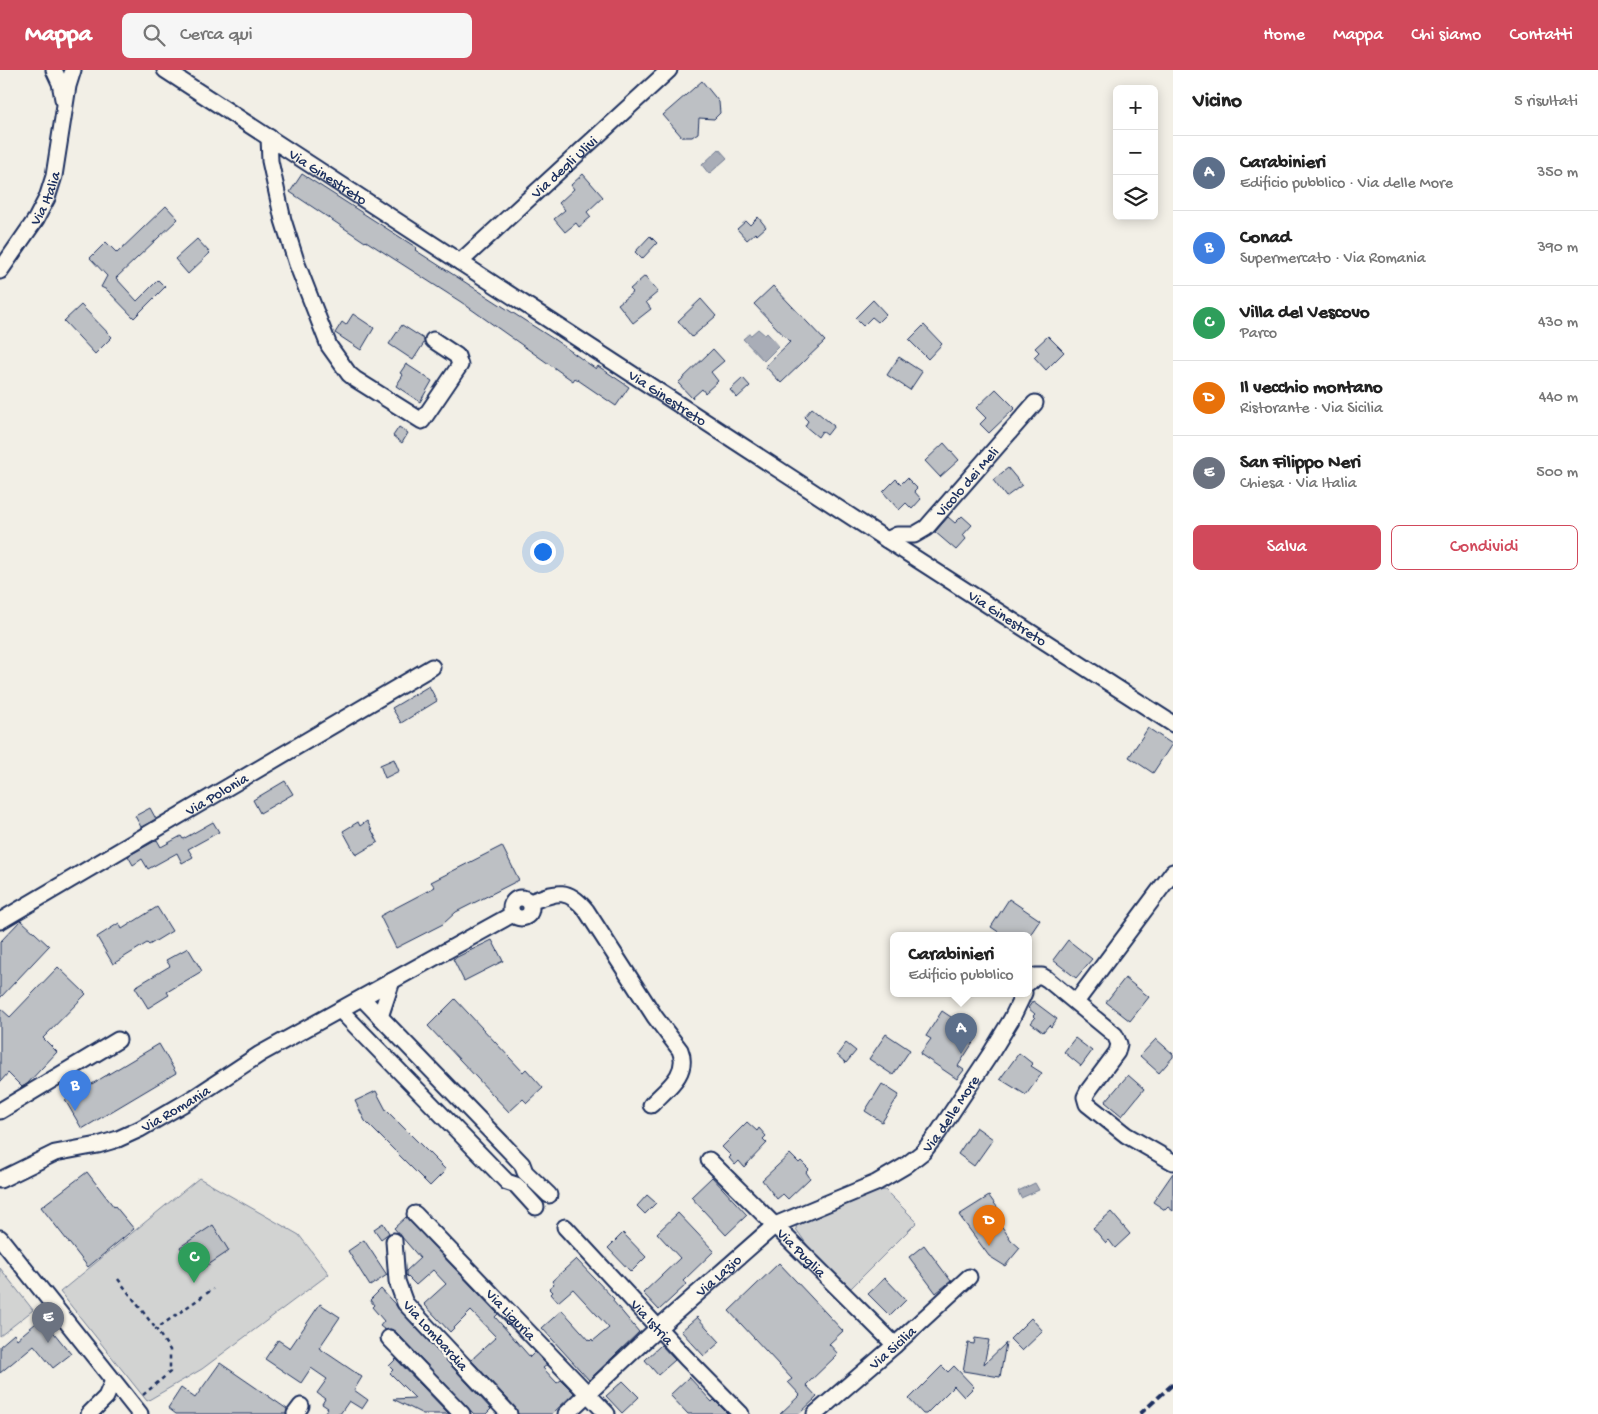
<!DOCTYPE html>
<html lang="it">
<head>
<meta charset="utf-8">
<style>
  :root { --surface:#fff; --page:#f6f6f6; --text:#222; --muted:#767676; --line:#e0e0e0; --accent:#d1495b }
  body { margin:0; font-family:"Gochi Hand",sans-serif; background:var(--page); color:var(--text) }
  .controls { position:absolute; right:15px; top:15px; display:grid; overflow:hidden; border-radius:8px; box-shadow:0 2px 12px #0003 }
  .controls button { width:45px; height:45px; display:grid; place-items:center; padding:0; border:0; border-bottom:1px solid var(--line); background:var(--surface); color:var(--text); font:25px sans-serif }
  .you { position:absolute; left:542px; top:481px; width:18px; height:18px; margin:-12px; border:4px solid #fff; border-radius:50%; background:#1a73e8; box-shadow:0 0 0 8px #1a73e833 }
  .badge { display:grid; place-items:center; width:32px; height:32px; border-radius:50%; background:var(--accent); color:#fff; font-size:16px; font-weight:700 }
  .pin { position:absolute; translate:-50% -41px; filter:drop-shadow(0 1px 2px #0008) }
  .pin::after { content:''; position:absolute; top:26px; width:18px; height:15px; background:inherit; clip-path:polygon(0 0,100% 0,50% 100%) }
  .popup { position:absolute; left:890px; top:862px; width:142px; height:65px; box-sizing:border-box; display:grid; place-content:center; border-radius:8px; background:var(--surface); filter:drop-shadow(0 1px 4px #0005); font-size:16px; white-space:nowrap; color:var(--muted) }
  .popup b { font-size:19px; color:var(--text) }
  .popup::after { content:''; position:absolute; left:50%; top:100%; margin-left:-10px; border:10px solid transparent; border-top-color:var(--surface) }
  .list { margin:0; padding:0; list-style:none }
  h2 { display:flex; justify-content:space-between; align-items:center; height:65px; margin:0; padding:0 20px; font-size:21px }
  h2 small { font-size:16px; font-weight:400; color:var(--muted) }
  .list li { display:grid; grid-template-columns:32px 1fr auto; gap:15px; align-items:center; box-sizing:border-box; height:75px; padding:0 20px; border-top:1px solid var(--line) }
  .list b { display:block; font-size:19px; white-space:nowrap }
  .list p { margin:0; font-size:16px; white-space:nowrap; color:var(--muted) }
  .list em { font-size:16px; font-style:normal; color:var(--muted) }
  .actions { display:flex; gap:10px; padding:15px 20px }
  .actions a { flex:1; padding:11px 0; border:1px solid var(--accent); border-radius:8px; text-align:center; font-size:18px; color:var(--accent) }
  .actions .main { background:var(--accent); color:#fff }
  .icon { flex:none; width:28px; height:28px; fill:none; stroke:currentColor; stroke-width:2; stroke-linecap:round; stroke-linejoin:round }
  .map { position:relative; flex:none; width:1173px; height:1344px; overflow:hidden }
  header { display:flex; align-items:center; gap:30px; box-sizing:border-box; height:70px; padding:0 25px; background:var(--accent); color:#fff }
  header strong { font-size:24px }
  nav { display:flex; gap:28px; margin-inline-start:auto; font-size:18px }
  .search { width:350px; height:45px; background:var(--page); display:flex; align-items:center; gap:12px; box-sizing:border-box; padding:0 18px; border-radius:8px; color:var(--muted); font-size:19px }
  main { display:flex }
  aside { flex:1; background:var(--surface) }
  .map>svg:first-child { display:block }
  .green { fill:#d2d3d2; stroke:#768198 }
  .water { fill:#a9adb7; stroke:#707b93 }
  .building { fill:#bdc0c4; stroke:#1b2f5e }
  .lines { fill:none; stroke-linecap:round; stroke-linejoin:round }
  .minor-casing { stroke:#1b2f5e; stroke-width:19 }
  .path { stroke:#1b2f5e; stroke-width:2.5; stroke-dasharray:4 4; stroke-linecap:butt }
  .minor { stroke:#fbf7ec; stroke-width:15 }
  .rail { stroke:#1b2f5e; stroke-width:4; stroke-dasharray:8 4; stroke-linecap:butt }
  .labels { text-anchor:middle; stroke-width:4.5; stroke-linejoin:round; paint-order:stroke }
  .street-label { font-size:15px; fill:#1b2f5e; stroke:#fbf7ec }
</style>
</head>
<body>
<header>
<strong>Mappa</strong>
<div class="search"><svg class="icon" aria-label="search" viewBox="0 0 24 24"><circle cx="10" cy="10" r="6"/><path d="M15 15l6 6"/></svg>Cerca qui</div>
<nav><a>Home</a><a>Mappa</a><a>Chi siamo</a><a>Contatti</a></nav>
</header>
<main>
<div class="map">
<svg width="1173" height="1344" viewBox="0 0 1173 1344">
  <rect width="100%" height="100%" fill="#f2efe6"/>
  <filter id="ink" filterUnits="userSpaceOnUse"><feTurbulence type="fractalNoise" baseFrequency=".02" numOctaves="2"/><feDisplacementMap in="SourceGraphic" scale="10" xChannelSelector="R" yChannelSelector="G"/><feConvolveMatrix kernelMatrix="1 2 1 2 8 2 1 2 1" color-interpolation-filters="sRGB"/></filter>
  <g filter="url(#ink)">
    <!-- green -->
    <g class="green">
      <path d="M 199,1108 L 299,1165 L 329,1204 L 202,1299 L 147,1331 L 60,1222 Z"/>
      <path d="M 885,1120 L 917,1152 L 851,1218 L 810,1179 L 796,1159 L 797,1152 L 871,1122 Z"/>
      <path d="M 0,1198 L 33,1240 L 0,1266 Z"/>
    </g>
    <!-- water -->
    <g class="water">
      <path d="M 719,79 L 727,88 L 709,104 L 702,95 Z"/>
      <path d="M 758,259 L 765,265 L 767,263 L 779,276 L 764,291 L 743,269 L 749,264 L 751,265 Z"/>
      <path d="M 1035,1113 L 1039,1120 L 1021,1128 L 1018,1121 Z"/>
    </g>
    <!-- building -->
    <g class="building">
      <path d="M 702,11 L 719,32 L 720,43 L 714,49 L 699,48 L 698,63 L 692,67 L 682,67 L 663,45 Z"/>
      <path d="M 302,104 L 417,178 L 415,180 L 555,270 L 596,299 L 598,296 L 629,317 L 616,336 L 575,308 L 573,311 L 461,232 L 366,171 L 365,172 L 290,122 Z"/>
      <path d="M 583,104 L 603,127 L 587,142 L 591,147 L 579,157 L 576,153 L 565,162 L 554,149 L 565,140 L 559,133 L 574,119 L 571,115 Z"/>
      <path d="M 166,136 L 178,149 L 116,208 L 137,231 L 158,210 L 165,217 L 134,248 L 107,220 L 101,217 L 107,206 L 90,188 L 106,172 L 117,183 Z"/>
      <path d="M 758,147 L 766,157 L 757,165 L 755,163 L 747,170 L 737,159 L 746,151 L 750,155 Z"/>
      <path d="M 650,166 L 657,173 L 642,189 L 635,182 Z"/>
      <path d="M 197,169 L 210,183 L 188,204 L 175,189 Z"/>
      <path d="M 645,206 L 658,222 L 646,232 L 651,239 L 633,253 L 618,234 L 633,222 L 630,219 Z"/>
      <path d="M 773,216 L 825,271 L 781,313 L 765,296 L 790,272 L 754,234 Z"/>
      <path d="M 701,229 L 716,246 L 692,267 L 678,251 Z"/>
      <path d="M 873,230 L 886,244 L 878,252 L 872,247 L 863,256 L 855,248 Z"/>
      <path d="M 81,235 L 112,267 L 95,284 L 64,251 Z"/>
      <path d="M 353,244 L 374,258 L 361,280 L 335,263 L 342,252 L 346,255 Z"/>
      <path d="M 402,255 L 424,269 L 424,273 L 413,290 L 389,274 Z"/>
      <path d="M 924,255 L 942,274 L 928,289 L 909,270 Z"/>
      <path d="M 1048,266 L 1064,282 L 1046,300 L 1034,287 L 1039,282 L 1035,278 Z"/>
      <path d="M 713,279 L 724,291 L 711,302 L 718,311 L 705,323 L 702,319 L 692,328 L 678,313 Z"/>
      <path d="M 899,287 L 922,302 L 910,320 L 887,305 Z"/>
      <path d="M 406,294 L 432,311 L 420,332 L 396,316 L 403,305 L 400,303 Z"/>
      <path d="M 743,308 L 750,316 L 737,328 L 730,320 Z"/>
      <path d="M 996,319 L 1015,338 L 989,363 L 980,354 L 986,348 L 976,338 Z"/>
      <path d="M 812,338 L 834,356 L 827,365 L 822,361 L 818,367 L 805,356 L 808,351 L 804,347 Z"/>
      <path d="M 399,357 L 408,363 L 402,373 L 393,366 Z"/>
      <path d="M 944,373 L 959,390 L 940,407 L 925,391 Z"/>
      <path d="M 1008,398 L 1022,415 L 1006,427 L 993,410 Z"/>
      <path d="M 907,408 L 917,418 L 914,421 L 921,429 L 912,439 L 906,433 L 899,440 L 883,422 L 896,409 L 901,414 Z"/>
      <path d="M 962,446 L 972,455 L 963,465 L 966,469 L 956,480 L 935,462 L 948,447 L 955,453 Z"/>
      <path d="M 429,616 L 437,631 L 401,653 L 392,638 Z"/>
      <path d="M 1148,658 L 1172,674 L 1153,703 L 1129,687 Z"/>
      <path d="M 394,689 L 399,701 L 385,708 L 380,695 Z"/>
      <path d="M 285,711 L 293,724 L 260,743 L 253,730 Z"/>
      <path d="M 150,738 L 156,749 L 141,757 L 135,746 Z"/>
      <path d="M 367,751 L 378,772 L 356,785 L 343,761 L 358,752 L 360,756 Z"/>
      <path d="M 213,752 L 219,762 L 188,779 L 193,787 L 182,793 L 177,783 L 148,799 L 142,789 L 133,795 L 128,786 L 157,770 L 161,777 L 181,766 L 183,769 Z"/>
      <path d="M 502,776 L 519,810 L 456,842 L 443,854 L 396,878 L 380,846 L 435,817 L 431,812 Z"/>
      <path d="M 1009,829 L 1040,850 L 1030,865 L 1003,865 L 991,857 Z"/>
      <path d="M 157,837 L 172,861 L 149,875 L 147,873 L 113,894 L 97,867 L 119,853 L 122,859 Z"/>
      <path d="M 21,850 L 49,876 L 0,928 L 0,872 Z"/>
      <path d="M 492,870 L 503,891 L 464,911 L 453,889 Z"/>
      <path d="M 1068,870 L 1092,889 L 1076,908 L 1053,890 Z"/>
      <path d="M 188,878 L 202,901 L 167,922 L 169,925 L 148,938 L 135,917 L 170,896 L 166,890 Z"/>
      <path d="M 58,897 L 86,924 L 43,968 L 57,982 L 27,1014 L 22,1017 L 8,1003 L 0,1012 L 0,938 L 10,947 Z"/>
      <path d="M 1125,908 L 1149,927 L 1130,951 L 1106,932 Z"/>
      <path d="M 455,929 L 523,1002 L 526,999 L 543,1018 L 527,1033 L 523,1029 L 509,1042 L 428,956 Z"/>
      <path d="M 1033,931 L 1057,949 L 1051,957 L 1049,955 L 1043,962 L 1031,953 L 1035,948 L 1033,946 L 1035,944 L 1028,938 Z"/>
      <path d="M 942,941 L 978,965 L 958,996 L 964,1000 L 957,1009 L 920,984 L 931,969 L 926,966 Z"/>
      <path d="M 886,964 L 910,980 L 893,1005 L 869,989 Z"/>
      <path d="M 1075,968 L 1092,981 L 1081,996 L 1064,982 Z"/>
      <path d="M 1156,969 L 1173,984 L 1173,987 L 1159,1003 L 1140,986 Z"/>
      <path d="M 846,973 L 856,981 L 846,993 L 837,985 Z"/>
      <path d="M 159,974 L 176,1003 L 82,1059 L 65,1030 Z"/>
      <path d="M 1019,983 L 1033,994 L 1031,996 L 1042,1003 L 1026,1025 L 1000,1009 Z"/>
      <path d="M 1128,1005 L 1144,1019 L 1122,1046 L 1105,1032 Z"/>
      <path d="M 882,1014 L 899,1025 L 882,1052 L 865,1041 Z"/>
      <path d="M 376,1021 L 386,1040 L 446,1100 L 430,1116 L 365,1051 L 355,1031 Z"/>
      <path d="M 747,1052 L 757,1061 L 759,1058 L 766,1066 L 763,1069 L 767,1073 L 744,1097 L 739,1091 L 735,1095 L 729,1088 L 731,1086 L 722,1077 Z"/>
      <path d="M 976,1057 L 993,1069 L 974,1096 L 958,1084 Z"/>
      <path d="M 790,1084 L 799,1093 L 801,1091 L 809,1099 L 806,1102 L 810,1108 L 788,1129 L 783,1124 L 777,1129 L 762,1110 Z"/>
      <path d="M 87,1102 L 114,1137 L 115,1136 L 134,1159 L 88,1197 L 41,1137 Z"/>
      <path d="M 1173,1103 L 1173,1141 L 1168,1137 L 1165,1140 L 1153,1132 Z"/>
      <path d="M 712,1107 L 747,1145 L 726,1165 L 691,1127 Z"/>
      <path d="M 647,1125 L 656,1133 L 645,1144 L 637,1136 Z"/>
      <path d="M 989,1126 L 1000,1141 L 994,1145 L 1011,1170 L 1020,1178 L 1005,1196 L 989,1186 L 959,1145 Z"/>
      <path d="M 1111,1142 L 1130,1164 L 1115,1178 L 1109,1170 L 1106,1173 L 1093,1158 Z"/>
      <path d="M 678,1143 L 714,1181 L 683,1211 L 687,1214 L 659,1240 L 643,1223 L 680,1188 L 657,1163 Z"/>
      <path d="M 406,1147 L 498,1244 L 495,1247 L 530,1287 L 535,1282 L 547,1295 L 543,1298 L 557,1313 L 561,1310 L 574,1323 L 552,1344 L 518,1344 L 516,1338 L 471,1290 L 496,1267 L 471,1241 L 450,1262 L 424,1234 L 446,1214 L 433,1200 L 416,1215 L 406,1205 L 406,1201 L 420,1188 L 394,1158 Z"/>
      <path d="M 383,1153 L 389,1163 L 381,1169 L 374,1159 Z"/>
      <path d="M 213,1155 L 229,1181 L 196,1203 L 180,1177 Z"/>
      <path d="M 623,1163 L 646,1187 L 631,1202 L 608,1178 Z"/>
      <path d="M 364,1170 L 387,1205 L 370,1216 L 348,1181 Z"/>
      <path d="M 924,1175 L 951,1211 L 936,1223 L 909,1187 Z"/>
      <path d="M 576,1189 L 614,1229 L 613,1231 L 639,1262 L 589,1310 L 542,1258 L 562,1240 L 590,1271 L 592,1269 L 593,1271 L 609,1258 L 573,1219 L 558,1232 L 551,1224 L 553,1222 L 549,1218 L 554,1214 L 552,1211 Z"/>
      <path d="M 779,1193 L 843,1261 L 829,1274 L 838,1284 L 806,1315 L 817,1327 L 799,1344 L 780,1344 L 800,1325 L 788,1312 L 792,1309 L 729,1241 Z"/>
      <path d="M 885,1208 L 906,1230 L 890,1246 L 868,1224 Z"/>
      <path d="M 381,1219 L 491,1339 L 486,1344 L 474,1344 L 396,1262 L 391,1259 L 385,1260 L 380,1256 L 384,1251 L 372,1237 L 374,1235 L 370,1230 Z"/>
      <path d="M 320,1234 L 340,1247 L 319,1278 L 362,1307 L 354,1320 L 368,1330 L 362,1339 L 349,1331 L 340,1344 L 323,1344 L 328,1338 L 322,1334 L 325,1329 L 317,1323 L 327,1309 L 311,1298 L 301,1313 L 265,1289 L 278,1270 L 290,1278 Z"/>
      <path d="M 697,1247 L 720,1272 L 704,1286 L 681,1261 Z"/>
      <path d="M 42,1248 L 71,1284 L 53,1298 L 34,1275 L 0,1303 L 0,1276 L 14,1264 L 17,1269 Z"/>
      <path d="M 1031,1248 L 1043,1261 L 1022,1281 L 1010,1269 Z"/>
      <path d="M 975,1268 L 989,1270 L 984,1294 L 1006,1273 L 1000,1307 L 963,1301 L 968,1273 L 974,1274 Z"/>
      <path d="M 661,1275 L 675,1290 L 658,1305 L 645,1290 Z"/>
      <path d="M 396,1289 L 449,1344 L 423,1344 L 393,1329 L 415,1328 L 390,1303 L 393,1300 L 389,1296 Z"/>
      <path d="M 220,1293 L 287,1339 L 286,1344 L 176,1344 L 168,1338 L 181,1318 L 195,1328 Z"/>
      <path d="M 942,1296 L 948,1302 L 954,1296 L 974,1317 L 964,1327 L 954,1316 L 926,1344 L 923,1344 L 909,1329 Z"/>
      <path d="M 689,1307 L 712,1332 L 714,1330 L 728,1344 L 688,1344 L 670,1325 Z"/>
      <path d="M 623,1311 L 639,1327 L 622,1343 L 606,1326 Z"/>
    </g>
    <g class="lines">
      <!-- minor casing -->
      <g class="minor-casing">
        <g id="minor">
          <path d="M 54,0 L 60,13 L 63,29"/>
          <path id="s1" d="M 165,0 L 887,470 L 1173,654"/>
          <path d="M 269,67 L 270,91 L 283,150 L 297,194 L 329,276 L 349,304 L 355,309 L 422,351 L 460,295 L 457,286 L 433,270"/>
          <path id="s2" d="M 460,192 L 669,0"/>
          <path id="s3" d="M 0,201 L 36,149 L 47,128 L 54,106 L 68,16 L 73,0"/>
          <path id="s4" d="M 887,470 L 897,465 L 914,465 L 926,458 L 1035,333"/>
          <circle cx="521" cy="838" r="10"/>
          <path d="M 530,832 C 555,823 566,816 586,840 L 655,947 L 680,980 C 690,1004 665,1020 651,1035"/>
          <path id="s5" d="M 0,851 L 432,597"/>
          <path d="M 1028,913 L 1035,906 L 1042,906 L 1047,909 L 1115,965 L 1119,974 L 1117,982 L 1088,1021 L 1085,1027 L 1087,1034 L 1126,1065 L 1173,1092"/>
          <path d="M 362,928 L 522,1094 L 525,1102 L 549,1125"/>
          <path d="M 1076,932 L 1173,802"/>
          <path d="M 340,940 L 507,1112 L 516,1115 L 536,1137"/>
          <path d="M 380,947 L 392,911"/>
          <path d="M 0,1041 L 118,970"/>
          <path id="s6" d="M 709,1090 L 895,1275"/>
          <path id="s7" d="M 0,1110 L 55,1083 L 98,1075 L 118,1069 L 140,1059 L 195,1027 L 260,984 L 513,844"/>
          <path id="s8" d="M 415,1144 L 607,1344"/>
          <path id="s9" d="M 565,1157 L 686,1288 L 741,1344"/>
          <path d="M 0,1168 L 140,1344"/>
          <path d="M 394,1171 L 397,1211 L 405,1233 L 509,1344"/>
          <path d="M 389,1268 L 462,1344"/>
          <path d="M 89,1344 L 106,1327 L 113,1311"/>
          <path d="M 295,1344 L 301,1336"/>
          <path id="s10" d="M 566,1344 L 658,1258 L 775,1155 L 876,1113 L 905,1096 L 923,1082 L 938,1063 L 991,983 L 1011,950 L 1024,923"/>
          <path id="s11" d="M 815,1344 L 895,1275 L 969,1207"/>
        </g>
      </g>
      <!-- path -->
      <g class="path">
        <path d="M 118,1209 L 156,1259"/>
        <path d="M 143,1325 L 170,1302 L 170,1280 L 156,1259 L 213,1219"/>
      </g>
      <!-- minor -->
      <use href="#minor" class="minor"/>
      <!-- rail -->
      <path class="rail" d="M 1140,1344 L 1173,1314"/>
    </g>
  </g>
  <g class="labels">
    <!-- street labels -->
    <g class="street-label">
      <text dy="5" stroke="none"><textPath href="#s2" startOffset="141">Via degli Ulivi</textPath></text>
      <text dy="5" stroke="none"><textPath href="#s1" startOffset="195">Via Ginestreto</textPath></text>
      <text dy="5" stroke="none"><textPath href="#s3" startOffset="86">Via Italia</textPath></text>
      <text dy="5" stroke="none"><textPath href="#s1" startOffset="600">Via Ginestreto</textPath></text>
      <text dy="5" stroke="none"><textPath href="#s4" startOffset="104">Vicolo dei Meli</textPath></text>
      <text dy="5" stroke="none"><textPath href="#s1" startOffset="1005">Via Ginestreto</textPath></text>
      <text dy="5" stroke="none"><textPath href="#s5" startOffset="251">Via Polonia</textPath></text>
      <text dy="5" stroke="none"><textPath href="#s7" startOffset="191">Via Romania</textPath></text>
      <text dy="5" stroke="none"><textPath href="#s10" startOffset="495">Via delle More</textPath></text>
      <text dy="5" stroke="none"><textPath href="#s6" startOffset="131">Via Puglia</textPath></text>
      <text dy="5" stroke="none"><textPath href="#s10" startOffset="206">Via Lazio</textPath></text>
      <text dy="5" stroke="none"><textPath href="#s8" startOffset="139">Via Liguria</textPath></text>
      <text dy="5" stroke="none"><textPath href="#s9" startOffset="129">Via Istria</textPath></text>
      <text transform="translate(436 1265) rotate(48)" y="5">Via Lombardia</text>
      <text dy="5" stroke="none"><textPath href="#s11" startOffset="102">Via Sicilia</textPath></text>
    </g>
  </g>
</svg>
<div class="controls">
<button>+</button>
<button>−</button>
<button><svg class="icon" aria-label="layers" viewBox="0 0 24 24"><path d="M12 4l9 5-9 5-9-5zM3 14l9 5 9-5"/></svg></button>
</div>
<div class="you"></div>
<div class="pin badge" style="left:961px;top:984px;background:#5c6f8a">A</div>
<div class="popup"><b>Carabinieri</b>Edificio pubblico</div>
<div class="pin badge" style="left:75px;top:1041px;background:#3f7fe0">B</div>
<div class="pin badge" style="left:194px;top:1213px;background:#2e9e5b">C</div>
<div class="pin badge" style="left:989px;top:1176px;background:#e8710a">D</div>
<div class="pin badge" style="left:48px;top:1273px;background:#6b7280">E</div>
</div>
<aside>
<h2>Vicino<small>5 risultati</small></h2>
<ul class="list">
<li><span class="badge" style="background:#5c6f8a">A</span><div><b>Carabinieri</b><p>Edificio pubblico · Via delle More</p></div><em>350 m</em></li>
<li><span class="badge" style="background:#3f7fe0">B</span><div><b>Conad</b><p>Supermercato · Via Romania</p></div><em>390 m</em></li>
<li><span class="badge" style="background:#2e9e5b">C</span><div><b>Villa del Vescovo</b><p>Parco</p></div><em>430 m</em></li>
<li><span class="badge" style="background:#e8710a">D</span><div><b>Il vecchio montano</b><p>Ristorante · Via Sicilia</p></div><em>440 m</em></li>
<li><span class="badge" style="background:#6b7280">E</span><div><b>San Filippo Neri</b><p>Chiesa · Via Italia</p></div><em>500 m</em></li>
</ul>
<div class="actions"><a class="main">Salva</a><a>Condividi</a></div>
</aside>
</main>
</body>
</html>
